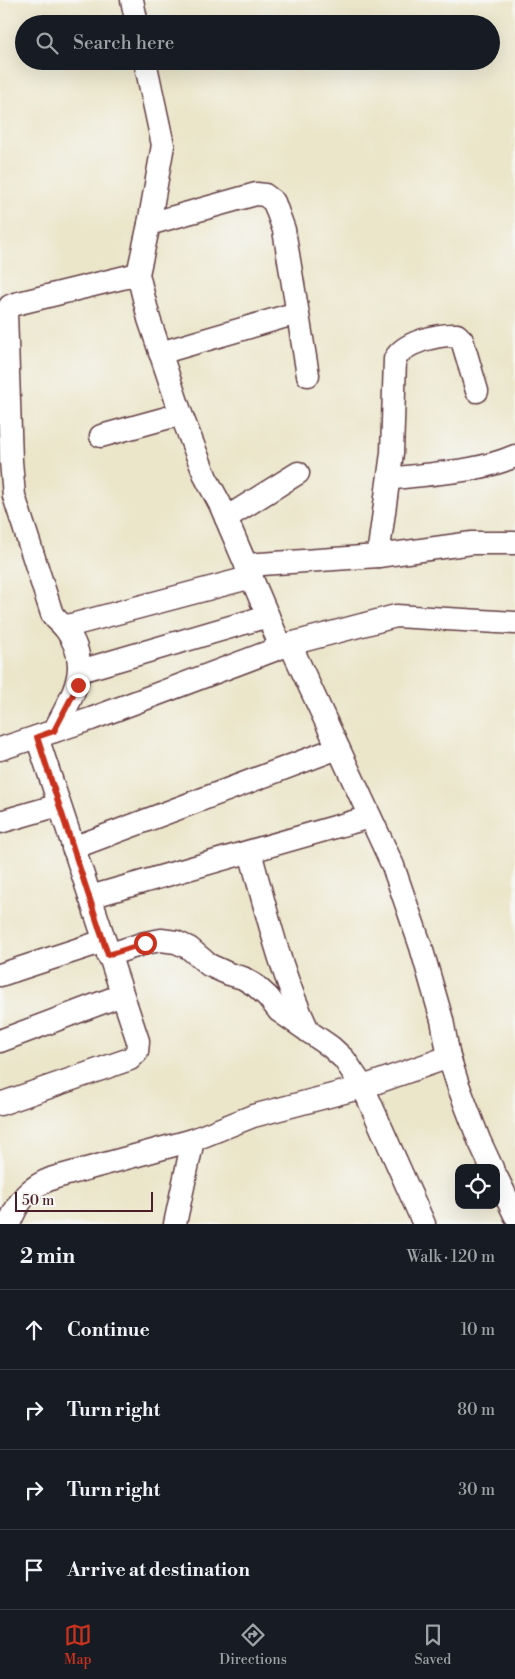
<!DOCTYPE html>
<html lang="en">
<head>
<meta charset="utf-8">
<style>
  :root { --surface:#171b24; --page:#242831; --text:#f1f3f6; --muted:#9ea1a6; --line:#363941; --accent:#c8321e }
  body { margin:0; font-family:"Libre Bodoni",serif; background:var(--page); color:var(--text) }
  .controls { position:absolute; right:15px; bottom:15px; display:grid; overflow:hidden; border-radius:10px; box-shadow:0 5px 20px #0002 }
  .controls button { width:45px; height:45px; display:grid; place-items:center; padding:0; border:0; border-bottom:1px solid var(--line); background:var(--surface); color:var(--text); font:25px sans-serif }
  .scale { position:absolute; left:15px; bottom:12px; width:138px; box-sizing:border-box; padding-left:5px; border:2px solid #4a1f2b; border-top:0; font-size:14px; line-height:18px; white-space:nowrap; color:#4a1f2b; -webkit-text-stroke:4px #f6f6f2; paint-order:stroke }
  .stop { position:absolute; width:15px; height:15px; margin:-11px; border:4px solid #c8321e; border-radius:50%; background:#fff }
  .stop.end { background:#c8321e; border-color:#fff; box-shadow:0 1px 5px #0008 }
  .list { margin:0; padding:0; list-style:none }
  h2 { display:flex; justify-content:space-between; align-items:center; height:65px; margin:0; padding:0 20px; font-size:21px }
  h2 small { font-size:16px; font-weight:400; color:var(--muted) }
  .list li { display:grid; grid-template-columns:32px 1fr auto; gap:15px; align-items:center; box-sizing:border-box; height:80px; padding:0 20px; border-top:1px solid var(--line) }
  .list b { display:block; font-size:19px; white-space:nowrap }
  .list em { font-size:16px; font-style:normal; color:var(--muted) }
  .icon { flex:none; width:28px; height:28px; fill:none; stroke:currentColor; stroke-width:2; stroke-linecap:round; stroke-linejoin:round }
  .map { position:relative; flex:none; width:515px; height:1224px; overflow:hidden }
  .search { position:absolute; background:var(--surface); box-shadow:0 5px 20px #0002; left:15px; right:15px; top:15px; height:55px; display:flex; align-items:center; gap:12px; box-sizing:border-box; padding:0 18px; border-radius:28px; color:var(--muted); font-size:19px }
  .sheet { height:385px; background:var(--surface) }
  nav { display:flex; justify-content:space-around; align-items:center; box-sizing:border-box; height:70px; border-top:1px solid var(--line); background:var(--surface); font-size:14px; color:var(--muted) }
  nav a { display:grid; justify-items:center; gap:2px }
  nav .on { color:var(--accent) }
  .map>svg:first-child { display:block }
  .lines { fill:none; stroke-linecap:round; stroke-linejoin:round }
  .minor-casing { stroke:#623d43; stroke-width:25 }
  .minor { stroke:#fff; stroke-width:22 }
  .route { stroke:#c8321e; stroke-width:6 }
</style>
</head>
<body>
<div class="map">
<svg width="515" height="1224" viewBox="0 0 515 1224">
  <rect width="100%" height="100%" fill="#f6f6f2"/>
  <filter id="ink" filterUnits="userSpaceOnUse"><feTurbulence type="fractalNoise" baseFrequency=".02" numOctaves="2"/><feDisplacementMap in="SourceGraphic" scale="10" xChannelSelector="R" yChannelSelector="G"/><feConvolveMatrix kernelMatrix="1 2 1 2 8 2 1 2 1" color-interpolation-filters="sRGB"/></filter>
  <filter id="wash" filterUnits="userSpaceOnUse"><feTurbulence type="fractalNoise" baseFrequency=".0096" numOctaves="4" result="noise"/><feDisplacementMap in="SourceGraphic" scale="20" xChannelSelector="R" yChannelSelector="G"/><feGaussianBlur stdDeviation="1.12" result="paint"/><feColorMatrix in="noise" values="0 0 0 0 0 0 0 0 0 0 0 0 0 0 0 0 0 1.4 0 .05"/><feComposite in="paint" operator="in"/></filter>
  <g filter="url(#wash)">
    <rect width="100%" height="100%" fill="#ebe6ca"/>
  </g>
  <g filter="url(#ink)">
    <g class="lines">
      <!-- minor casing -->
      <g class="minor-casing">
        <g id="minor">
          <path d="M 132,0 L 137,24"/>
          <path d="M 145,61 L 163,145 L 149,224 L 138,274 L 149,319 L 181,414 L 206,478 L 220,504 L 281,647"/>
          <path d="M 149,224 L 256,194 L 265,195 L 274,202 L 284,230 L 308,375"/>
          <path d="M 160,353 L 297,313"/>
          <path d="M 101,436 L 181,414"/>
          <path d="M 389,479 C 431,473 476,473 515,456"/>
          <path d="M 226,518 L 298,473"/>
          <path d="M 378,556 L 392,453 L 395,359 C 404,342 438,334 457,335 L 462,340 L 477,391"/>
          <path d="M 246,565 L 378,556 L 472,543 L 515,543"/>
          <path d="M 64,627 L 252,577"/>
          <path d="M 290,644 L 393,866 L 421,947 L 442,1020 L 449,1057 L 458,1085 L 479,1140 L 492,1168"/>
          <path d="M 80,671 L 268,616"/>
          <path d="M 54,731 C 72,696 94,666 65,628 C 61,623 56,620 52,614 L 14,496 L 11,461 L 6,313 L 10,306 L 15,304 L 138,274"/>
          <path d="M 0,749 L 91,719 L 290,644 L 396,616 L 515,623"/>
          <path d="M 0,822 L 59,805"/>
          <path d="M 73,848 L 338,748"/>
          <path d="M 250,852 C 267,913 281,975 309,1032"/>
          <path d="M 90,897 L 370,817"/>
          <path d="M 108,955 L 145,943 L 161,940 L 176,942 L 189,948 L 209,965 L 229,974 L 243,978 L 256,986 L 268,997 L 279,1011 L 331,1047 L 344,1059 L 363,1087 L 424,1224"/>
          <path d="M 0,975 L 104,941"/>
          <path d="M 0,1041 L 122,995"/>
          <path d="M 0,1104 L 130,1059 L 137,1052 L 138,1041 L 37,737"/>
          <path d="M 496,1176 L 515,1215"/>
          <path d="M 9,1224 C 19,1199 29,1187 53,1178 L 193,1140 L 253,1116 L 363,1087 L 449,1057"/>
          <path d="M 175,1224 L 193,1140"/>
        </g>
      </g>
      <!-- minor -->
      <use href="#minor" class="minor"/>
    </g>
  </g>
  <g class="lines" filter="url(#ink)">
    <!-- route -->
    <path class="route" d="M 78,685 L 54,731 L 37,737 L 108,955 L 145,943"/>
  </g>
</svg>
<div class="controls">
<button><svg class="icon" aria-label="locate" viewBox="0 0 24 24"><circle cx="12" cy="12" r="6"/><path d="M12 2v4M12 18v4M2 12h4M18 12h4"/></svg></button>
</div>
<div class="scale">50 m</div>
<div class="stop" style="left:145px;top:943px"></div>
<div class="stop end" style="left:78px;top:685px"></div>
<div class="search"><svg class="icon" aria-label="search" viewBox="0 0 24 24"><circle cx="10" cy="10" r="6"/><path d="M15 15l6 6"/></svg>Search here</div>
</div>
<section class="sheet">
<h2>2 min<small>Walk · 120 m</small></h2>
<ul class="list">
<li><svg class="icon" aria-label="ahead" viewBox="0 0 24 24"><path d="M12 20V5M6 11l6-6 6 6"/></svg><div><b>Continue</b></div><em>10 m</em></li>
<li><svg class="icon" aria-label="right" viewBox="0 0 24 24"><path d="M7 20v-9h11M14 6l5 5-5 5"/></svg><div><b>Turn right</b></div><em>80 m</em></li>
<li><svg class="icon" aria-label="right" viewBox="0 0 24 24"><path d="M7 20v-9h11M14 6l5 5-5 5"/></svg><div><b>Turn right</b></div><em>30 m</em></li>
<li><svg class="icon" aria-label="arrive" viewBox="0 0 24 24"><path d="M6 21V4h12l-3 4 3 4H6"/></svg><div><b>Arrive at destination</b></div></li>
</ul>
</section>
<nav>
<a class="on"><svg class="icon" aria-label="map" viewBox="0 0 24 24"><path d="M3 6l6-2 6 2 6-2v14l-6 2-6-2-6 2zM9 4v14M15 6v14"/></svg>Map</a>
<a><svg class="icon" aria-label="directions" viewBox="0 0 24 24"><path d="M12 3l9 9-9 9-9-9zM9 14v-3h6M13 9l2 2-2 2"/></svg>Directions</a>
<a><svg class="icon" aria-label="saved" viewBox="0 0 24 24"><path d="M7 4h10v16l-5-4-5 4z"/></svg>Saved</a>
</nav>
</body>
</html>
